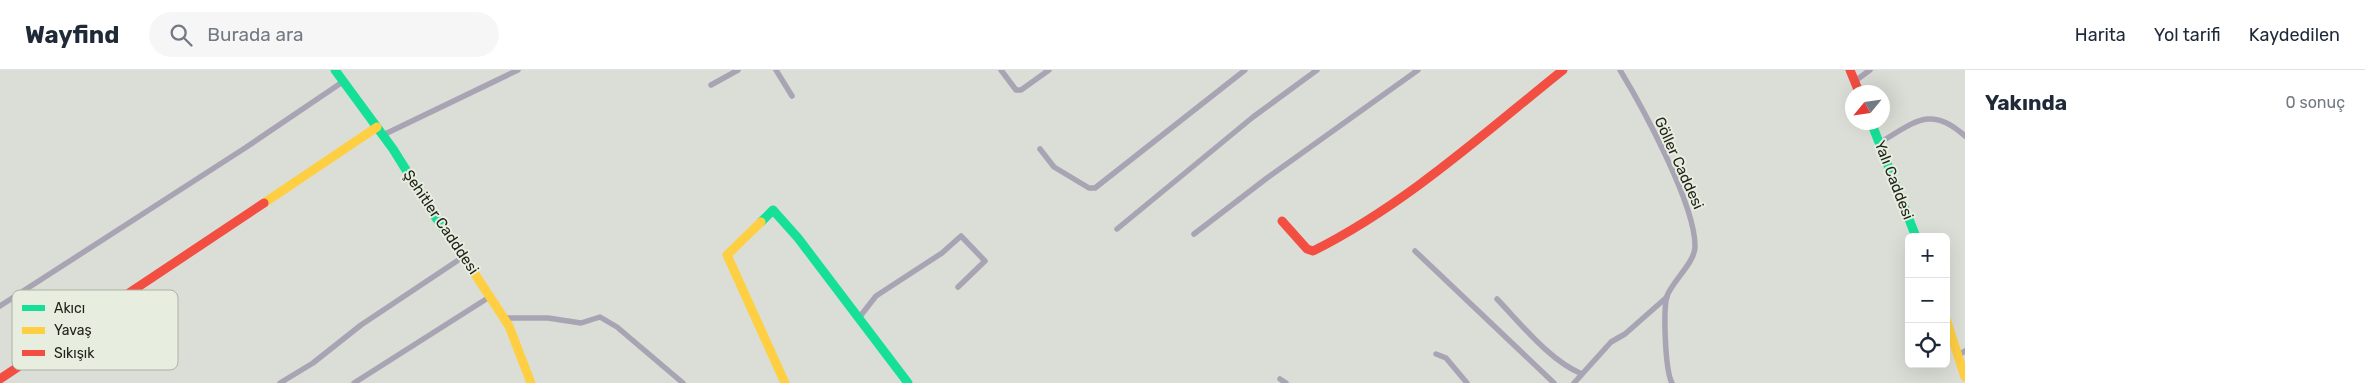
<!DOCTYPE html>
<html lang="tr">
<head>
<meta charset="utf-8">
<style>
  :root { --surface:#fff; --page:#f6f6f7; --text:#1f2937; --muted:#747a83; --line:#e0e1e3 }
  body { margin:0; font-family:Rubik,sans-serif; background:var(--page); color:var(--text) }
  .controls { position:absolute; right:15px; bottom:15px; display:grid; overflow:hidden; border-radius:8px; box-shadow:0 5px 20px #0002 }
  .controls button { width:45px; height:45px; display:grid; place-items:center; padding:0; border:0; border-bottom:1px solid var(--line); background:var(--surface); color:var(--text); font:25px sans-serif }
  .compass { position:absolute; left:1845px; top:15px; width:45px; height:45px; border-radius:50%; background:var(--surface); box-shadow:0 5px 20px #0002; rotate:241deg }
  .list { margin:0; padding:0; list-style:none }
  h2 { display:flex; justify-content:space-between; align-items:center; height:65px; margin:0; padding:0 20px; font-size:21px }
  h2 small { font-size:16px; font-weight:400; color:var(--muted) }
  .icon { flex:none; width:28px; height:28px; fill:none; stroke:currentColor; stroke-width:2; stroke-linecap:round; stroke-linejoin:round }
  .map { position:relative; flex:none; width:1965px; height:313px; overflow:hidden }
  header { display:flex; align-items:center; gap:30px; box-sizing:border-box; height:70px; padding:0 25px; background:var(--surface); border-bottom:1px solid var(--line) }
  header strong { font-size:24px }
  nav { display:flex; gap:28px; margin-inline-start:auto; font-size:18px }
  .search { width:350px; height:45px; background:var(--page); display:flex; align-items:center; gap:12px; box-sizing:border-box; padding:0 18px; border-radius:28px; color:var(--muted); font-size:19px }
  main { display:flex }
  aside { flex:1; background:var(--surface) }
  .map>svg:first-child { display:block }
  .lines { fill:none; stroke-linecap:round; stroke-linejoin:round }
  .street { stroke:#a9a4b3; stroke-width:5.5 }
  .fast { stroke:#16e098; stroke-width:9 }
  .slow { stroke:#ffcf43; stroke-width:9 }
  .jam { stroke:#f24e42; stroke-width:9 }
  .labels { text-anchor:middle; stroke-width:4; stroke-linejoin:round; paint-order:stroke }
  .street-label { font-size:15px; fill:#21231d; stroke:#e8eedf }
  .key { fill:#e8eedf; stroke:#acb1a5; stroke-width:1 }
  .key-label { font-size:14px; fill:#21231d }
</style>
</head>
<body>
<header>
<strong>Wayfind</strong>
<div class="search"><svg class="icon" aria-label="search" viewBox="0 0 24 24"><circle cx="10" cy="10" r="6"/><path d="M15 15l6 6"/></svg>Burada ara</div>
<nav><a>Harita</a><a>Yol tarifi</a><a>Kaydedilen</a></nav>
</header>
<main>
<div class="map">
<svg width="1965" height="313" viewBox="0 0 1965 313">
  <rect width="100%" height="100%" fill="#daded6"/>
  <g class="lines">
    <!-- street -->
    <g class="street">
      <path d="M 776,0 L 792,26"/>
      <path d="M 1001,0 L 1016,20 L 1021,20 L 1049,0"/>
      <path d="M 1620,0 C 1643,38 1696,136 1695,177 C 1695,192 1672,212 1667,226 C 1663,240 1665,300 1672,313"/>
      <path d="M 1855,11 L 1870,0"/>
      <path d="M 711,15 L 738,0"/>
      <path d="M 383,65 L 518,0"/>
      <path d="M 1879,73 C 1914,53 1930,34 1965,66"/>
      <path d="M 1040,79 L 1054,97 L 1089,118 L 1095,118 L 1245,0"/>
      <path d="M 1117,159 L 1253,47 L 1317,0"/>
      <path d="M 1194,164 L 1267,108 L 1418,0"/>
      <path d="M 1415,181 L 1554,313"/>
      <path d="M 1497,229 C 1521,254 1550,291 1582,304"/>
      <path d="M 0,236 L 245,78 L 344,11"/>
      <path d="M 505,248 L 548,248 L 581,253 L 600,247 L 617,257 L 683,313"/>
      <path d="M 858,249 L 876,226 L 942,183 L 961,166 L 985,191 L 958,217"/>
      <path d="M 1436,284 L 1446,288 L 1467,313"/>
      <path d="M 1959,285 L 1965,281"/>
      <path d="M 1280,309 L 1286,313"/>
      <path d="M 280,313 L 313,293 L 361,255 L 463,187"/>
      <path d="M 354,313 L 491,226"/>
      <path d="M 1574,313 L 1611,272 L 1625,264 L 1667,227"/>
    </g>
    <!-- fast -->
    <g class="fast">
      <path d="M 335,0 L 393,79 L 436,148 L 473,201"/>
      <path d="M 1871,52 L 1916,167"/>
      <path d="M 761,152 L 773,140 L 798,168 L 908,313"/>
    </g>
    <!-- slow -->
    <g class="slow">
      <path d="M 264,133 L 377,57"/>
      <path d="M 761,152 L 727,185 L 785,313"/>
      <path d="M 473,201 L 509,256 L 531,313"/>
      <path d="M 1946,249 L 1965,307"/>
    </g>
    <!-- jam -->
    <g class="jam">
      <path d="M 1850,0 L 1859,22"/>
      <path d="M 1282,151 L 1307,179 L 1313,181 C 1405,135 1483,64 1563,0"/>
      <path d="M 0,309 L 264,133"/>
    </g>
  </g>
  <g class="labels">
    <!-- street labels -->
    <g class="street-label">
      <text transform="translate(1679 93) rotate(66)" y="5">Göller Caddesi</text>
      <text transform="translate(1894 110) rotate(69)" y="5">Yalı Caddesi</text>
      <text transform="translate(441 152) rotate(56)" y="5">Şehitler Cadddesi</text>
    </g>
  </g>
  <!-- legend -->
  <rect x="12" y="220" width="166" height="80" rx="8" class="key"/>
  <rect x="22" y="235" width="23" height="6" fill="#16e098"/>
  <rect x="22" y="257" width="23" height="7" fill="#ffcf43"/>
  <rect x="22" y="280" width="23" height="6" fill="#f24e42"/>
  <g class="key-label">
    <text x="54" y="243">Akıcı</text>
    <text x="54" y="265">Yavaş</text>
    <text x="54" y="288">Sıkışık</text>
  </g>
</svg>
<div class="controls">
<button>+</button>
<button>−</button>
<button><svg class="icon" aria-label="locate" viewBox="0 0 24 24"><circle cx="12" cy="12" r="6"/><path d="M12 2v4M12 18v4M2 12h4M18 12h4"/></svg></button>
</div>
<svg class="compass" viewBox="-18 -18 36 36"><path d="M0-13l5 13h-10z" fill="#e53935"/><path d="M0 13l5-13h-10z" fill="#747a83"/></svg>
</div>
<aside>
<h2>Yakında<small>0 sonuç</small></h2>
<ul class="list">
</ul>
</aside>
</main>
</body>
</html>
